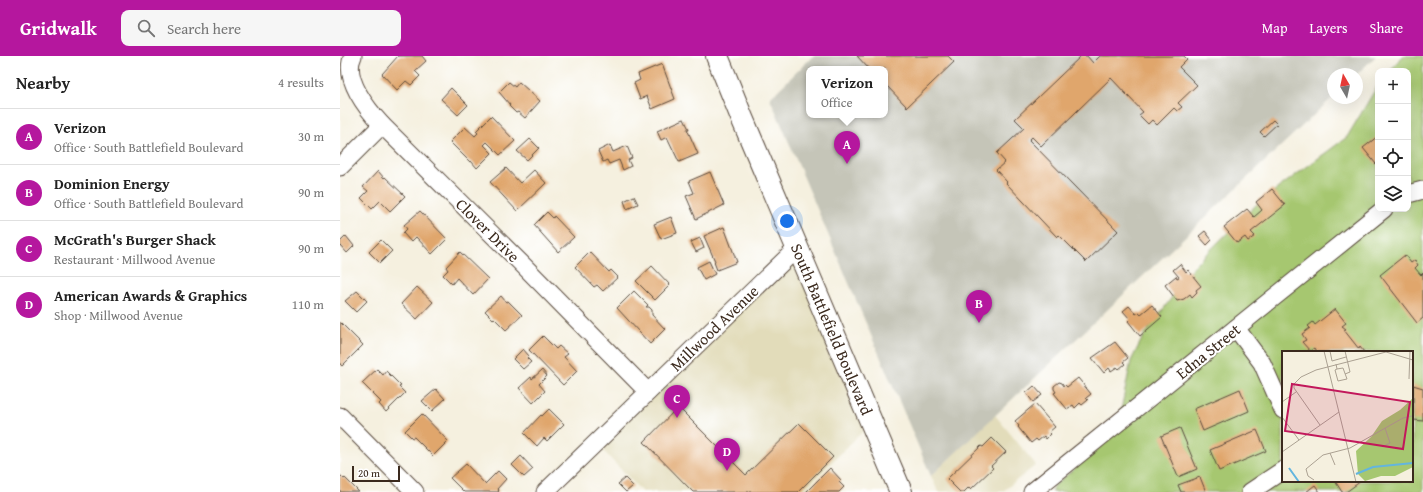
<!DOCTYPE html>
<html lang="en">
<head>
<meta charset="utf-8">
<style>
  :root { --surface:#fff; --page:#f6f6f6; --text:#222; --muted:#767676; --line:#e0e0e0; --accent:#b5179e }
  body { margin:0; font-family:"Gentium Book Plus",serif; background:var(--page); color:var(--text) }
  .controls { position:absolute; right:12px; top:12px; display:grid; overflow:hidden; border-radius:8px; box-shadow:0 4px 16px #0002 }
  .controls button { width:36px; height:36px; display:grid; place-items:center; padding:0; border:0; border-bottom:1px solid var(--line); background:var(--surface); color:var(--text); font:20px sans-serif }
  .compass { position:absolute; left:987px; top:12px; width:36px; height:36px; border-radius:50%; background:var(--surface); box-shadow:0 4px 16px #0002; rotate:351deg }
  .scale { position:absolute; left:12px; bottom:10px; width:48px; box-sizing:border-box; padding-left:4px; border:2px solid #3b2a1e; border-top:0; font-size:11px; line-height:14px; white-space:nowrap; color:#3b2a1e; -webkit-text-stroke:3px #fff; paint-order:stroke }
  .you { position:absolute; left:447px; top:165px; width:14px; height:14px; margin:-10px; border:3px solid #fff; border-radius:50%; background:#1a73e8; box-shadow:0 0 0 6px #1a73e833 }
  .badge { display:grid; place-items:center; width:26px; height:26px; border-radius:50%; background:var(--accent); color:#fff; font-size:13px; font-weight:700 }
  .pin { position:absolute; translate:-50% -33px; filter:drop-shadow(0 1px 2px #0008) }
  .pin::after { content:''; position:absolute; top:21px; width:14px; height:12px; background:inherit; clip-path:polygon(0 0,100% 0,50% 100%) }
  .popup { position:absolute; left:466px; top:10px; width:82px; height:52px; box-sizing:border-box; display:grid; place-content:center; border-radius:8px; background:var(--surface); filter:drop-shadow(0 1px 3px #0005); font-size:13px; white-space:nowrap; color:var(--muted) }
  .popup b { font-size:15px; color:var(--text) }
  .popup::after { content:''; position:absolute; left:50%; top:100%; margin-left:-8px; border:8px solid transparent; border-top-color:var(--surface) }
  .list { margin:0; padding:0; list-style:none }
  h2 { display:flex; justify-content:space-between; align-items:center; height:52px; margin:0; padding:0 16px; font-size:17px }
  h2 small { font-size:13px; font-weight:400; color:var(--muted) }
  .list li { display:grid; grid-template-columns:26px 1fr auto; gap:12px; align-items:center; box-sizing:border-box; height:56px; padding:0 16px; border-top:1px solid var(--line) }
  .list b { display:block; font-size:15px; white-space:nowrap }
  .list p { margin:0; font-size:13px; white-space:nowrap; color:var(--muted) }
  .list em { font-size:13px; font-style:normal; color:var(--muted) }
  .icon { flex:none; width:22px; height:22px; fill:none; stroke:currentColor; stroke-width:2; stroke-linecap:round; stroke-linejoin:round }
  .map { position:relative; flex:none; width:1083px; height:436px; overflow:hidden }
  header { display:flex; align-items:center; gap:24px; box-sizing:border-box; height:56px; padding:0 20px; background:var(--accent); color:#fff }
  header strong { font-size:19px }
  nav { display:flex; gap:22px; margin-inline-start:auto; font-size:14px }
  .search { width:280px; height:36px; background:var(--page); display:flex; align-items:center; gap:10px; box-sizing:border-box; padding:0 14px; border-radius:8px; color:var(--muted); font-size:15px }
  main { display:flex }
  aside { flex:1; background:var(--surface) }
  .map>svg:first-child { display:block }
  .built { fill:#e2dcba }
  .industrial { fill:#c5c5b8; fill-rule:evenodd }
  .green { fill:#a6c770; stroke:#707847; fill-rule:evenodd }
  .building { fill:#e0a66c }
  .lines { fill:none; stroke-linecap:round; stroke-linejoin:round }
  .minor-casing { stroke:#57483b; stroke-width:19 }
  .major-casing { stroke:#57483b; stroke-width:24 }
  .minor { stroke:#fff; stroke-width:17 }
  .major { stroke:#fff; stroke-width:22 }
  .labels { text-anchor:middle; stroke-width:4; stroke-linejoin:round; paint-order:stroke }
  .street-label { font-size:16px; fill:#3b2a1e; stroke:#fff }
  .inset-river { fill:none; stroke:#63b5de; stroke-width:2 }
  .inset-road { fill:none; stroke:#aba192; stroke-width:1 }
  .view { fill:#c2185b; fill-opacity:0.15; stroke:#c2185b; stroke-width:2 }
  .inset-edge { fill:none; stroke:#3b2a1e; stroke-width:2 }
</style>
</head>
<body>
<header>
<strong>Gridwalk</strong>
<div class="search"><svg class="icon" aria-label="search" viewBox="0 0 24 24"><circle cx="10" cy="10" r="6"/><path d="M15 15l6 6"/></svg>Search here</div>
<nav><a>Map</a><a>Layers</a><a>Share</a></nav>
</header>
<main>
<aside>
<h2>Nearby<small>4 results</small></h2>
<ul class="list">
<li><span class="badge">A</span><div><b>Verizon</b><p>Office · South Battlefield Boulevard</p></div><em>30 m</em></li>
<li><span class="badge">B</span><div><b>Dominion Energy</b><p>Office · South Battlefield Boulevard</p></div><em>90 m</em></li>
<li><span class="badge">C</span><div><b>McGrath's Burger Shack</b><p>Restaurant · Millwood Avenue</p></div><em>90 m</em></li>
<li><span class="badge">D</span><div><b>American Awards &amp; Graphics</b><p>Shop · Millwood Avenue</p></div><em>110 m</em></li>
</ul>
</aside>
<div class="map">
<svg width="1083" height="436" viewBox="0 0 1083 436">
  <rect width="100%" height="100%" fill="#fff"/>
  <filter id="ink" filterUnits="userSpaceOnUse"><feTurbulence type="fractalNoise" baseFrequency=".025" numOctaves="2"/><feDisplacementMap in="SourceGraphic" scale="8" xChannelSelector="R" yChannelSelector="G"/><feConvolveMatrix kernelMatrix="1 2 1 2 8 2 1 2 1" color-interpolation-filters="sRGB"/></filter>
  <filter id="wash" filterUnits="userSpaceOnUse"><feTurbulence type="fractalNoise" baseFrequency=".012" numOctaves="4" result="noise"/><feDisplacementMap in="SourceGraphic" scale="16" xChannelSelector="R" yChannelSelector="G"/><feGaussianBlur stdDeviation="0.9" result="paint"/><feColorMatrix in="noise" values="0 0 0 0 0 0 0 0 0 0 0 0 0 0 0 0 0 1.4 0 .05"/><feComposite in="paint" operator="in"/></filter>
  <g filter="url(#wash)">
    <rect width="100%" height="100%" fill="#f5f0df"/>
    <!-- built -->
    <g class="built">
      <path d="M 457,192 L 532,366 L 462,436 L 302,436 L 256,387 Z"/>
      <path d="M 655,359 L 696,409 L 662,436 L 598,436 L 591,420 Z"/>
    </g>
    <!-- industrial -->
    <path class="industrial" d="M 473,0 L 1036,0 L 1017,18 L 993,18 L 993,41 L 591,420 L 430,42 ZM 469,13 L 545,13 L 545,59 L 469,59 Z"/>
    <!-- green -->
    <path class="green" d="M 1063,0 L 1083,0 L 1083,436 L 711,436 L 715,429 L 758,393 L 779,364 L 791,305 L 802,283 L 854,210 L 918,147 L 1007,81 L 1038,29 L 1038,153 L 1068,153 L 1068,15 L 1050,15 ZM 943,296 L 1072,296 L 1072,425 L 943,425 Z"/>
    <g id="blocks">
      <!-- building -->
      <g class="building">
        <path d="M 58,0 L 82,0 L 86,5 L 75,15 L 80,20 L 71,29 L 66,25 L 57,34 L 42,18 Z"/>
        <path d="M 517,0 L 608,0 L 614,6 L 567,51 L 545,28 L 545,13 L 529,13 Z"/>
        <path d="M 741,0 L 747,0 L 753,7 L 760,0 L 844,0 L 847,3 L 839,11 L 857,29 L 838,47 L 842,51 L 837,55 L 834,52 L 817,69 L 812,64 L 808,68 L 799,59 L 803,56 L 771,22 L 701,90 L 692,81 L 689,84 L 778,175 L 746,206 L 719,179 L 717,181 L 666,127 L 667,126 L 656,114 L 665,106 L 657,97 L 684,72 L 675,63 Z"/>
        <path d="M 322,8 L 335,43 L 312,53 L 307,40 L 300,43 L 294,27 L 300,24 L 298,18 Z"/>
        <path d="M 169,26 L 175,31 L 179,26 L 200,45 L 185,62 L 178,56 L 176,57 L 169,50 L 170,49 L 159,36 Z"/>
        <path d="M 111,32 L 128,49 L 118,59 L 101,43 Z"/>
        <path d="M 151,60 L 175,85 L 160,99 L 147,86 L 144,89 L 152,97 L 137,112 L 131,105 L 130,106 L 110,86 L 125,71 L 135,80 L 138,77 L 136,75 Z"/>
        <path d="M 344,63 L 349,73 L 347,73 L 358,98 L 339,106 L 327,81 L 321,84 L 317,75 Z"/>
        <path d="M 933,64 L 937,68 L 924,80 L 920,76 Z"/>
        <path d="M 1038,80 L 1038,106 L 1036,108 L 1023,92 Z"/>
        <path d="M 190,83 L 199,92 L 187,104 L 177,95 Z"/>
        <path d="M 270,89 L 273,96 L 287,90 L 292,102 L 288,104 L 291,110 L 283,114 L 279,104 L 269,108 L 267,104 L 263,106 L 258,95 Z"/>
        <path d="M 166,112 L 180,127 L 194,114 L 206,127 L 177,155 L 150,126 Z"/>
        <path d="M 38,115 L 44,122 L 45,121 L 65,140 L 50,155 L 40,145 L 32,153 L 21,142 L 28,135 L 23,131 Z"/>
        <path d="M 370,116 L 384,149 L 356,163 L 346,140 L 354,137 L 349,125 Z"/>
        <path d="M 932,133 L 945,149 L 911,176 L 915,180 L 908,185 L 905,181 L 897,187 L 884,171 L 907,153 L 914,161 L 922,154 L 916,146 Z"/>
        <path d="M 294,140 L 298,148 L 287,153 L 284,145 Z"/>
        <path d="M 80,155 L 107,183 L 92,198 L 76,181 L 71,186 L 63,177 L 67,173 L 64,169 Z"/>
        <path d="M 207,156 L 213,162 L 214,160 L 234,181 L 218,196 L 194,169 Z"/>
        <path d="M 331,161 L 337,177 L 321,183 L 314,168 Z"/>
        <path d="M 384,171 L 397,206 L 377,214 L 374,206 L 375,205 L 364,180 Z"/>
        <path d="M 865,175 L 872,184 L 867,189 L 859,180 Z"/>
        <path d="M 6,180 L 14,190 L 7,197 L 0,189 L 0,186 Z"/>
        <path d="M 360,182 L 364,192 L 356,196 L 351,186 Z"/>
        <path d="M 41,184 L 52,195 L 40,207 L 29,196 Z"/>
        <path d="M 120,196 L 148,223 L 133,239 L 117,222 L 112,228 L 103,219 L 108,214 L 106,211 Z"/>
        <path d="M 250,196 L 269,216 L 271,214 L 278,221 L 263,235 L 257,229 L 254,231 L 235,211 Z"/>
        <path d="M 1065,199 L 1071,207 L 1075,204 L 1078,209 L 1075,212 L 1081,219 L 1083,217 L 1083,262 L 1077,267 L 1040,219 Z"/>
        <path d="M 369,205 L 375,218 L 364,224 L 357,211 Z"/>
        <path d="M 840,208 L 846,216 L 848,214 L 861,230 L 856,234 L 857,236 L 852,241 L 850,238 L 844,243 L 837,245 L 825,229 L 836,220 L 837,222 L 839,221 L 833,214 Z"/>
        <path d="M 312,210 L 330,229 L 315,244 L 296,225 Z"/>
        <path d="M 77,231 L 93,246 L 77,263 L 61,248 Z"/>
        <path d="M 17,235 L 27,245 L 16,256 L 5,245 Z"/>
        <path d="M 294,235 L 308,249 L 306,251 L 309,251 L 312,254 L 312,259 L 325,273 L 310,288 L 277,252 Z"/>
        <path d="M 161,240 L 166,246 L 168,245 L 182,259 L 166,274 L 154,262 L 153,263 L 145,255 Z"/>
        <path d="M 812,249 L 822,261 L 800,280 L 788,265 L 790,263 L 783,255 L 789,250 L 796,258 L 799,256 L 801,258 Z"/>
        <path d="M 995,253 L 1006,267 L 1002,270 L 1006,273 L 1004,274 L 1019,293 L 1020,291 L 1024,296 L 974,296 L 976,295 L 974,292 L 970,295 L 962,286 L 966,284 L 962,278 L 970,272 L 968,270 L 973,266 L 975,269 Z"/>
        <path d="M 0,266 L 23,289 L 2,310 L 0,308 Z"/>
        <path d="M 203,280 L 216,293 L 219,290 L 228,298 L 224,301 L 237,315 L 223,329 L 189,294 Z"/>
        <path d="M 775,286 L 788,302 L 783,306 L 785,308 L 779,313 L 777,311 L 771,315 L 769,312 L 764,317 L 752,302 Z"/>
        <path d="M 183,293 L 189,300 L 187,302 L 191,306 L 183,313 L 173,303 Z"/>
        <path d="M 37,313 L 43,319 L 46,315 L 61,330 L 59,331 L 65,337 L 46,356 L 39,348 L 41,346 L 22,327 Z"/>
        <path d="M 202,314 L 207,320 L 199,328 L 205,335 L 193,347 L 179,332 L 191,321 L 192,323 Z"/>
        <path d="M 738,322 L 751,338 L 746,342 L 748,344 L 742,349 L 740,347 L 735,352 L 733,349 L 727,353 L 714,337 L 716,336 L 714,333 L 714,330 L 719,326 L 722,327 L 724,330 L 725,329 L 727,331 Z"/>
        <path d="M 1073,329 L 1083,332 L 1083,365 L 1074,364 L 1073,369 Z"/>
        <path d="M 694,330 L 702,339 L 693,346 L 686,337 Z"/>
        <path d="M 96,333 L 105,343 L 92,355 L 82,345 Z"/>
        <path d="M 900,333 L 909,355 L 863,375 L 854,353 Z"/>
        <path d="M 695,348 L 715,371 L 709,376 L 711,378 L 706,383 L 704,380 L 698,385 L 696,383 L 691,387 L 678,371 L 679,370 L 675,365 Z"/>
        <path d="M 338,351 L 406,419 L 459,367 L 493,401 L 458,436 L 353,436 L 304,386 Z"/>
        <path d="M 209,353 L 224,368 L 207,385 L 204,382 L 197,390 L 184,377 L 201,359 L 202,360 Z"/>
        <path d="M 82,358 L 108,385 L 93,400 L 74,381 L 72,382 L 65,375 Z"/>
        <path d="M 840,372 L 857,413 L 838,421 L 821,380 Z"/>
        <path d="M 917,374 L 926,395 L 879,415 L 870,394 Z"/>
        <path d="M 652,382 L 666,396 L 651,410 L 653,412 L 631,433 L 629,431 L 624,436 L 620,436 L 607,423 L 641,390 L 643,391 Z"/>
        <path d="M 181,400 L 193,413 L 184,421 L 172,409 Z"/>
        <path d="M 126,408 L 145,428 L 158,415 L 166,423 L 157,433 L 159,435 L 158,436 L 124,436 L 110,422 Z"/>
        <path d="M 490,412 L 501,424 L 499,426 L 504,431 L 499,436 L 466,436 Z"/>
        <path d="M 0,419 L 4,423 L 5,422 L 19,436 L 0,436 Z"/>
        <path d="M 860,421 L 866,436 L 841,436 L 838,429 Z"/>
        <path d="M 285,422 L 293,430 L 286,436 L 278,428 Z"/>
        <path d="M 995,425 L 1021,425 L 1006,436 L 1002,436 Z"/>
        <path d="M 975,429 L 980,436 L 966,436 Z"/>
      </g>
    </g>
  </g>
  <g filter="url(#ink)">
    <use href="#blocks" fill-opacity="0" stroke="#57483b" stroke-width="1"/>
    <g class="lines">
      <!-- minor casing -->
      <g class="minor-casing">
        <g id="minor">
          <path d="M 13,0 C 2,22 28,54 42,69 L 183,209 L 308,336"/>
          <path d="M 0,111 L 42,69"/>
          <path d="M 1068,138 L 1083,134"/>
          <path d="M 896,272 L 922,307 L 943,354"/>
          <path d="M 0,360 L 75,436"/>
          <path d="M 205,436 L 457,192"/>
          <path d="M 692,436 L 1044,153"/>
          <path d="M 910,436 L 943,414"/>
        </g>
      </g>
      <!-- major casing -->
      <g class="major-casing">
        <path id="major" d="M 377,0 L 402,62 L 561,436"/>
      </g>
      <!-- minor -->
      <use href="#minor" class="minor"/>
      <!-- major -->
      <use href="#major" class="major"/>
    </g>
  </g>
  <g class="labels">
    <!-- street labels -->
    <g class="street-label">
      <text transform="translate(148 174) rotate(45)" y="6">Clover Drive</text>
      <text transform="translate(374 272) rotate(-44)" y="6">Millwood Avenue</text>
      <text transform="translate(492 273) rotate(67)" y="6">South Battlefield Boulevard</text>
      <text transform="translate(868 295) rotate(-39)" y="6">Edna Street</text>
    </g>
  </g>
  <!-- overview -->
  <g transform="translate(942 295)">
    <rect width="131" height="131" fill="#f5f0df"/>
    <path d="M 131,47 L 131,116 L 113,125 L 99,125 L 83,130 L 76,123 L 74,100 L 89,86 L 100,70 L 118,59 Z" fill="#a6c770"/>
    <path class="inset-river" d="M 7,117 L 17,131M 74,123 L 91,116 L 131,112"/>
    <path class="inset-road" d="M 42,0 L 74,131M 48,0 L 50,10 L 64,6M 63,0 L 68,21 L 63,23M 54,13 L 55,18 L 53,19 L 56,30 L 65,28 L 61,17 L 55,18M 127,28 L 128,0M 0,51 L 14,41M 0,66 L 17,89M 38,74 L 12,37 L 12,33 L 19,26 L 34,19 L 104,1 L 131,9M 100,96 L 108,92 L 103,77M 0,101 L 57,61M 48,102 L 53,114M 32,129 L 26,125 L 24,118 L 41,104 L 68,97 L 121,67 L 130,65"/>
    <path class="view" d="M 10,33 L 128,51 L 121,98 L 3,80 Z"/>
    <rect width="131" height="131" class="inset-edge"/>
  </g>
</svg>
<div class="controls">
<button>+</button>
<button>−</button>
<button><svg class="icon" aria-label="locate" viewBox="0 0 24 24"><circle cx="12" cy="12" r="6"/><path d="M12 2v4M12 18v4M2 12h4M18 12h4"/></svg></button>
<button><svg class="icon" aria-label="layers" viewBox="0 0 24 24"><path d="M12 4l9 5-9 5-9-5zM3 14l9 5 9-5"/></svg></button>
</div>
<svg class="compass" viewBox="-18 -18 36 36"><path d="M0-13l5 13h-10z" fill="#e53935"/><path d="M0 13l5-13h-10z" fill="#767676"/></svg>
<div class="scale">20 m</div>
<div class="you"></div>
<div class="pin badge" style="left:507px;top:108px">A</div>
<div class="popup"><b>Verizon</b>Office</div>
<div class="pin badge" style="left:639px;top:267px">B</div>
<div class="pin badge" style="left:337px;top:362px">C</div>
<div class="pin badge" style="left:387px;top:415px">D</div>
</div>
</main>
</body>
</html>
